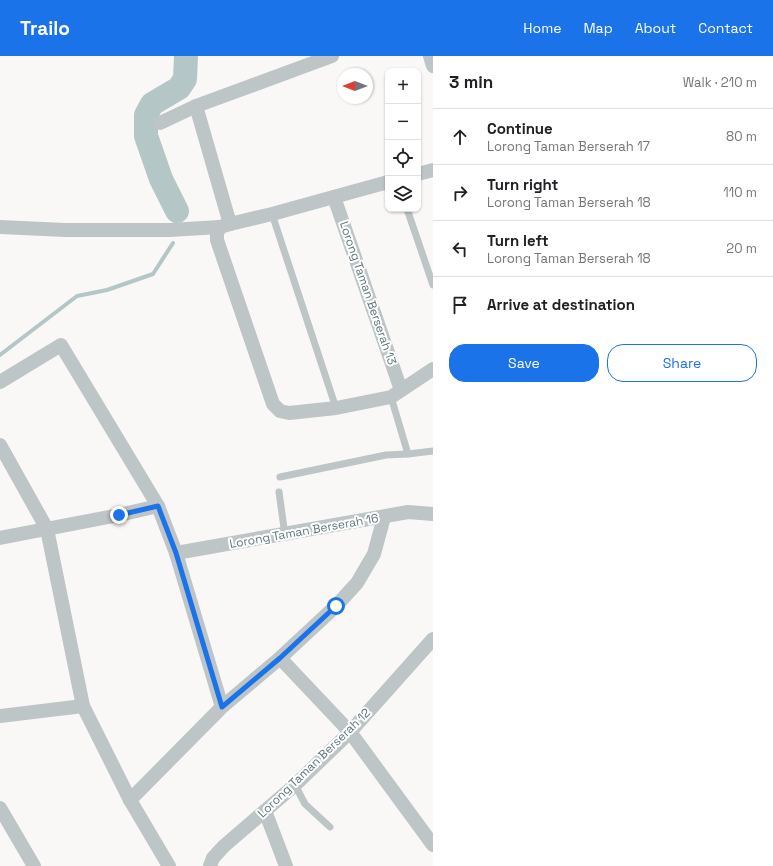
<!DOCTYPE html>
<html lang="en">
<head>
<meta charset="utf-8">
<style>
  :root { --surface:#fff; --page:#f6f6f6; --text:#202124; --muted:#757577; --line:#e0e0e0; --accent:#1a73e8 }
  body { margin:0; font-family:"Space Grotesk",sans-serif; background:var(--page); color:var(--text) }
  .controls { position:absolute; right:12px; top:12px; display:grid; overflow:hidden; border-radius:8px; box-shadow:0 1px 3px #0004 }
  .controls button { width:36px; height:36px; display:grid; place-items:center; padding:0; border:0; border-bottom:1px solid var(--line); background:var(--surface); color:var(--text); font:20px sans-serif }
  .compass { position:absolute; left:337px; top:12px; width:36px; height:36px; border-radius:50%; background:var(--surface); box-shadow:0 1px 3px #0004; rotate:270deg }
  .stop { position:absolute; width:12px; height:12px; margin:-9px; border:3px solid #1a73e8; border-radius:50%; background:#fff }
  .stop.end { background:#1a73e8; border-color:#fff; box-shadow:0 1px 4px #0008 }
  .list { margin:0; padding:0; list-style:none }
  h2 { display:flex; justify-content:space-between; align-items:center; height:52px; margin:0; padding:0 16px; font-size:17px }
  h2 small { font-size:13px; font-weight:400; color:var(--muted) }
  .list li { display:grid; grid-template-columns:26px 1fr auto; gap:12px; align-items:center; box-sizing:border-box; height:56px; padding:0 16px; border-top:1px solid var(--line) }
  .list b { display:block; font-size:15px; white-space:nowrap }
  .list p { margin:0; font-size:13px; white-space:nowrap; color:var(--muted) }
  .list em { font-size:13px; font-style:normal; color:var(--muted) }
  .actions { display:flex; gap:8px; padding:12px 16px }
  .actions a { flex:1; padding:9px 0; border:1px solid var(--accent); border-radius:16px; text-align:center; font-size:14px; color:var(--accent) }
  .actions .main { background:var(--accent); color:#fff }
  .icon { flex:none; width:22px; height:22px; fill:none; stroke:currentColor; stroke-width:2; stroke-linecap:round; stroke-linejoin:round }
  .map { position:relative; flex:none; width:433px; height:810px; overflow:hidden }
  header { display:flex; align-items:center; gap:24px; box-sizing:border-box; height:56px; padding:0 20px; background:var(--accent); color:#fff }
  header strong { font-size:19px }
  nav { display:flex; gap:22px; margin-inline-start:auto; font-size:14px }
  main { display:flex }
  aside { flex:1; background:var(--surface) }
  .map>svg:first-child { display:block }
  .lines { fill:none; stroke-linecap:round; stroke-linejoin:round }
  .stream { stroke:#b5c6c7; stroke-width:4 }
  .river { stroke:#b5c6c7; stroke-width:24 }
  .lane { stroke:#bdc5c7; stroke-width:7 }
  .street { stroke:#bdc5c7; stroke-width:14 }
  .route { stroke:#1a73e8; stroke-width:5 }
  .labels { text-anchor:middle; stroke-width:4; stroke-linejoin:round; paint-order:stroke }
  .street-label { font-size:12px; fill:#5f767b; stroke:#fff }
</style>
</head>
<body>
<header>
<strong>Trailo</strong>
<nav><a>Home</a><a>Map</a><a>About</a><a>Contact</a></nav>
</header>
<main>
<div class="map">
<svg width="433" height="810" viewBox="0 0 433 810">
  <rect width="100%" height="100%" fill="#f9f8f6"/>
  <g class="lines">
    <!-- stream -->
    <path class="stream" d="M 0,299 L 77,240 L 107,234 L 153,218 L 173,187"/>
    <!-- river -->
    <path class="river" d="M 177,155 L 161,123 L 146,80 L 146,59 L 152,48 L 179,32 L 185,23 L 186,0"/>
    <!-- lane -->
    <g class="lane">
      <path d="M 407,153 L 433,229"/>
      <path d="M 272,158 L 336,352"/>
      <path d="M 391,341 L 408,398"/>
      <path d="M 280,421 L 386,399 L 408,398 L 433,395"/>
      <path d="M 279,436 L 285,479"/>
      <path d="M 295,729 L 305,748 L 330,771"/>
    </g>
    <!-- street -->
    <g class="street">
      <path d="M 430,0 L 433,10"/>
      <path d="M 196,50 L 230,168"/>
      <path d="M 160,67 L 196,50 L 332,0"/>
      <path d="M 418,118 L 433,114"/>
      <path d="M 388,126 L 272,158 L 230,168 L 220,171 L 217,177 L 217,184 L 273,348 L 280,355 L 289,357 L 336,352 L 391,341 L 433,313"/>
      <path d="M 334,141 L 401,334"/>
      <path d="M 0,171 L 65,174 L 169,174 L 220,171"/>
      <path d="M 0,326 L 61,289 L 158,450 L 176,497 L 222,651"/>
      <path d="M 0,389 L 47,473 L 83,650 L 130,744 L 169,810"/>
      <path d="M 0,482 L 119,459 L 158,450"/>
      <path d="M 176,497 L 408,456 L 433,458"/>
      <path d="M 280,602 L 350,676 L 433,789"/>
      <path d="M 0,660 L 83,650"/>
      <path d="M 130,744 L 222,651 L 280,602 L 336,550 L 357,527 L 374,498 L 384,461"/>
      <path d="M 0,752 L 34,810"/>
      <path d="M 265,755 L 286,810"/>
      <path d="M 210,810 L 213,802 L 224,790 L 295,729 L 350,676 L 433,583"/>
    </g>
  </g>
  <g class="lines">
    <!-- route -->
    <path class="route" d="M 119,459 L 158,450 L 176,497 L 222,651 L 280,602 L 336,550"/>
  </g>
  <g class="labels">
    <!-- street labels -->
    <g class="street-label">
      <text transform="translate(368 237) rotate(71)" y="4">Lorong Taman Berserah 13</text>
      <text transform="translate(304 475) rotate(-10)" y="4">Lorong Taman Berserah 16</text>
      <text transform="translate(314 707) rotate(-44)" y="4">Lorong Taman Berserah 12</text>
    </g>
  </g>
</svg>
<div class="controls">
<button>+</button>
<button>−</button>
<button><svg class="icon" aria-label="locate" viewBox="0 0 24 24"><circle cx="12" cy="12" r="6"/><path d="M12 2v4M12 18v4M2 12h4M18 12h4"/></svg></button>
<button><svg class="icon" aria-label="layers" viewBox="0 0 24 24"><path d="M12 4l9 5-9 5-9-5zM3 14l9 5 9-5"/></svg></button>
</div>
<svg class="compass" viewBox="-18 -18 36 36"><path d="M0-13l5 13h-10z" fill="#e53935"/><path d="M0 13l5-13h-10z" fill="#757577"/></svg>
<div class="stop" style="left:336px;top:550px"></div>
<div class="stop end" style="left:119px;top:459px"></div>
</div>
<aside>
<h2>3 min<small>Walk · 210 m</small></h2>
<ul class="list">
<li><svg class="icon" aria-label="ahead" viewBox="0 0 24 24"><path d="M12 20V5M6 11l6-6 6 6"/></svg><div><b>Continue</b><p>Lorong Taman Berserah 17</p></div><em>80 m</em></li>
<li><svg class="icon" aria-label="right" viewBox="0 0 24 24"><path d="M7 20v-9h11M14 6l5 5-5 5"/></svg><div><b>Turn right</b><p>Lorong Taman Berserah 18</p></div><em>110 m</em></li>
<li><svg class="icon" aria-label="left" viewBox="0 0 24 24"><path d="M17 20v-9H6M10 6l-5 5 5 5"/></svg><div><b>Turn left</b><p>Lorong Taman Berserah 18</p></div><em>20 m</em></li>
<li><svg class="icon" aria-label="arrive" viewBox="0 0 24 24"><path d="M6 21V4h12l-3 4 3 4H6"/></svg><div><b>Arrive at destination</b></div></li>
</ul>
<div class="actions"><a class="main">Save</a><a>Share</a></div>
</aside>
</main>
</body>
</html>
